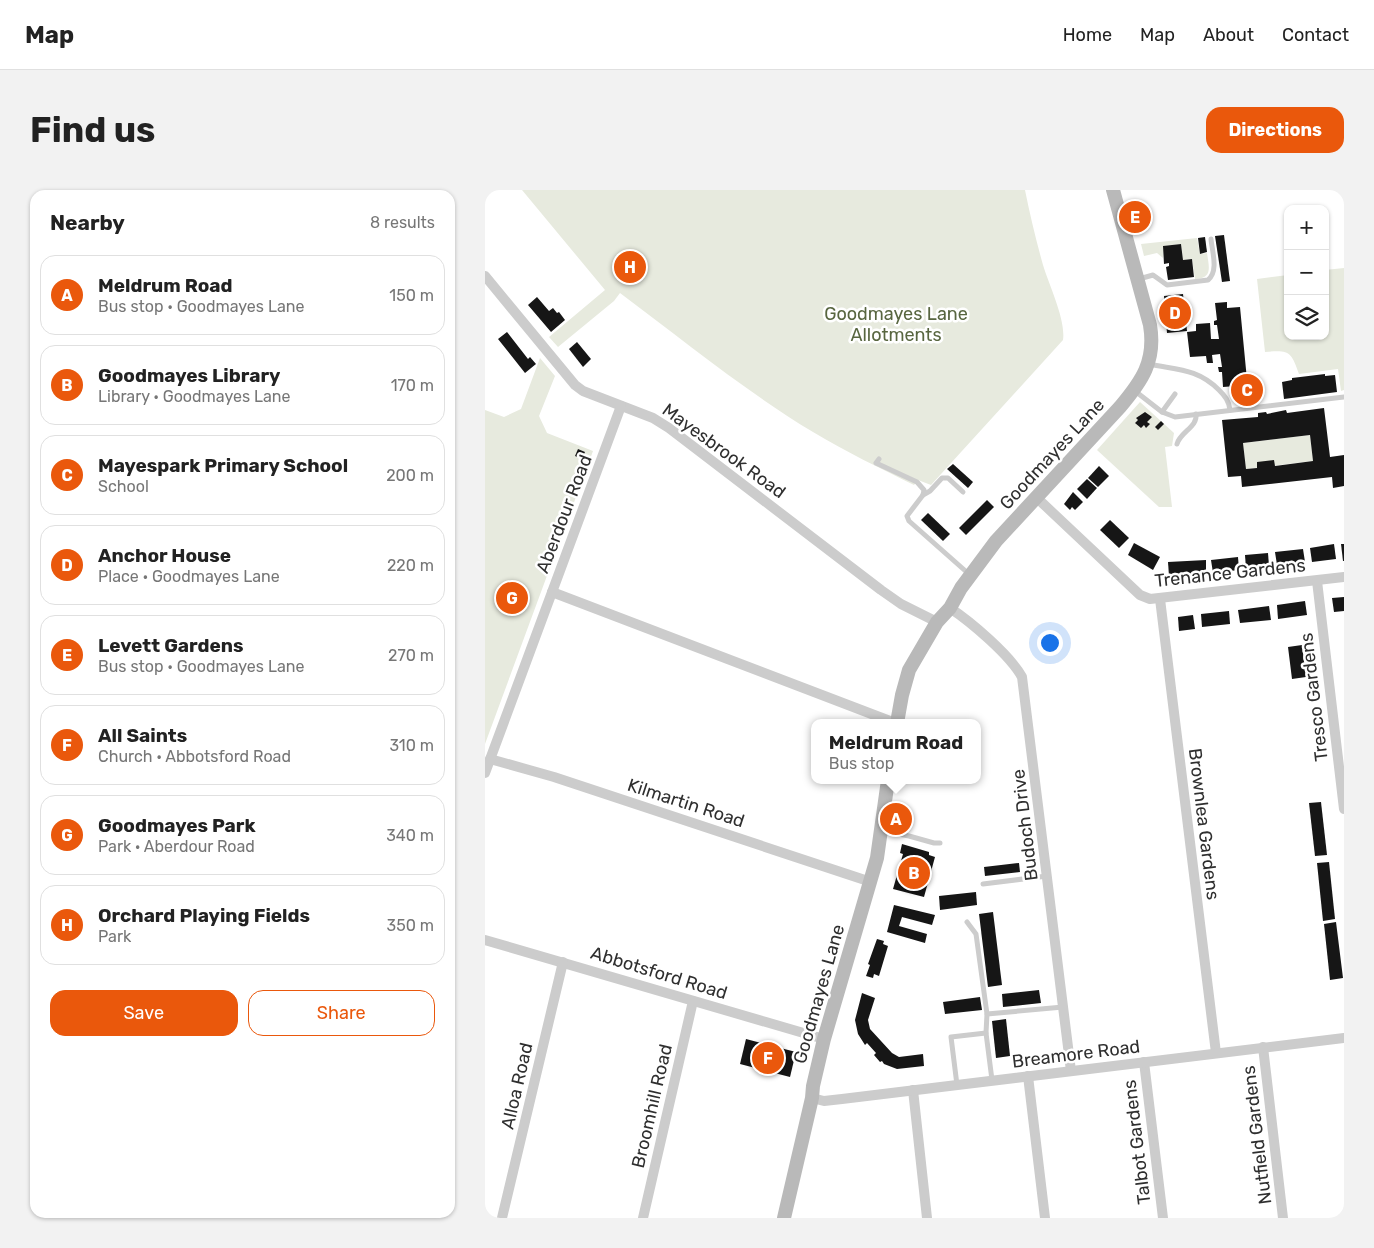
<!DOCTYPE html>
<html lang="en">
<head>
<meta charset="utf-8">
<style>
  :root { --surface:#fff; --page:#f2f2f2; --text:#222; --muted:#767676; --line:#e0e0e0; --accent:#ea580c }
  body { margin:0; font-family:Rubik,sans-serif; background:var(--page); color:var(--text) }
  .controls { position:absolute; right:15px; top:15px; display:grid; overflow:hidden; border-radius:10px; box-shadow:0 1px 4px #0004 }
  .controls button { width:45px; height:45px; display:grid; place-items:center; padding:0; border:0; border-bottom:1px solid var(--line); background:var(--surface); color:var(--text); font:25px sans-serif }
  .you { position:absolute; left:564px; top:452px; width:18px; height:18px; margin:-12px; border:4px solid #fff; border-radius:50%; background:#1a73e8; box-shadow:0 0 0 8px #1a73e833 }
  .badge { display:grid; place-items:center; width:32px; height:32px; border-radius:50%; background:var(--accent); color:#fff; font-size:16px; font-weight:700 }
  .pin { position:absolute; translate:-50% -50%; border:2px solid #fff; box-shadow:0 1px 5px #0006 }
  .popup { position:absolute; left:326px; top:529px; width:170px; height:65px; box-sizing:border-box; display:grid; place-content:center; border-radius:10px; background:var(--surface); filter:drop-shadow(0 1px 4px #0005); font-size:16px; white-space:nowrap; color:var(--muted) }
  .popup b { font-size:19px; color:var(--text) }
  .popup::after { content:''; position:absolute; left:50%; top:100%; margin-left:-10px; border:10px solid transparent; border-top-color:var(--surface) }
  .list { margin:0; padding:0; list-style:none }
  h2 { display:flex; justify-content:space-between; align-items:center; height:65px; margin:0; padding:0 20px; font-size:21px }
  h2 small { font-size:16px; font-weight:400; color:var(--muted) }
  .list li { display:grid; grid-template-columns:32px 1fr auto; gap:15px; align-items:center; box-sizing:border-box; height:80px; margin:0 10px 10px; padding:0 10px; border:1px solid var(--line); border-radius:15px }
  .list b { display:block; font-size:19px; white-space:nowrap }
  .list p { margin:0; font-size:16px; white-space:nowrap; color:var(--muted) }
  .list em { font-size:16px; font-style:normal; color:var(--muted) }
  .actions { display:flex; gap:10px; padding:15px 20px }
  .actions a { flex:1; padding:11px 0; border:1px solid var(--accent); border-radius:15px; text-align:center; font-size:18px; color:var(--accent) }
  .actions .main { background:var(--accent); color:#fff }
  .icon { flex:none; width:28px; height:28px; fill:none; stroke:currentColor; stroke-width:2; stroke-linecap:round; stroke-linejoin:round }
  .map { position:relative; flex:none; width:859px; height:1028px; overflow:hidden; border-radius:15px }
  header { display:flex; align-items:center; gap:30px; box-sizing:border-box; height:70px; padding:0 25px; background:var(--surface); border-bottom:1px solid var(--line) }
  header strong { font-size:24px }
  nav { display:flex; gap:28px; margin-inline-start:auto; font-size:18px }
  .intro { display:flex; align-items:center; justify-content:space-between; box-sizing:border-box; height:120px; padding:0 30px }
  h1 { margin:0; font-size:35px }
  .button { padding:12px 22px; border-radius:15px; background:var(--accent); color:#fff; font-size:18px; font-weight:700 }
  main { display:flex; gap:30px; padding:0 30px }
  aside { flex:1; background:var(--surface); border-radius:15px; box-shadow:0 1px 4px #0004 }
  .map>svg:first-child { display:block }
  .green { fill:#e7eade }
  .building { fill:#161616; fill-rule:evenodd }
  .lines { fill:none; stroke-linecap:round; stroke-linejoin:round }
  .service { stroke:#ccc; stroke-width:5 }
  .minor { stroke:#ccc; stroke-width:10 }
  .secondary { stroke:#b9b9b9; stroke-width:14 }
  .labels { text-anchor:middle; stroke-width:5; stroke-linejoin:round; paint-order:stroke }
  .park-label { font-size:18px; fill:#586640; stroke:#fff }
  .street-label { font-size:18px; fill:#2f2f2f; stroke:#fff }
</style>
</head>
<body>
<header>
<strong>Map</strong>
<nav><a>Home</a><a>Map</a><a>About</a><a>Contact</a></nav>
</header>
<div class="intro"><h1>Find us</h1><a class="button">Directions</a></div>
<main>
<aside>
<h2>Nearby<small>8 results</small></h2>
<ul class="list">
<li><span class="badge">A</span><div><b>Meldrum Road</b><p>Bus stop · Goodmayes Lane</p></div><em>150 m</em></li>
<li><span class="badge">B</span><div><b>Goodmayes Library</b><p>Library · Goodmayes Lane</p></div><em>170 m</em></li>
<li><span class="badge">C</span><div><b>Mayespark Primary School</b><p>School</p></div><em>200 m</em></li>
<li><span class="badge">D</span><div><b>Anchor House</b><p>Place · Goodmayes Lane</p></div><em>220 m</em></li>
<li><span class="badge">E</span><div><b>Levett Gardens</b><p>Bus stop · Goodmayes Lane</p></div><em>270 m</em></li>
<li><span class="badge">F</span><div><b>All Saints</b><p>Church · Abbotsford Road</p></div><em>310 m</em></li>
<li><span class="badge">G</span><div><b>Goodmayes Park</b><p>Park · Aberdour Road</p></div><em>340 m</em></li>
<li><span class="badge">H</span><div><b>Orchard Playing Fields</b><p>Park</p></div><em>350 m</em></li>
</ul>
<div class="actions"><a class="main">Save</a><a>Share</a></div>
</aside>
<div class="map">
<svg width="859" height="1028" viewBox="0 0 859 1028">
  <rect width="100%" height="100%" fill="#fff"/>
  <!-- green -->
  <g class="green">
    <path d="M 37,0 L 540,0 C 545,25 551,50 558,75 C 564,95 581,130 578,150 L 446,295 L 433,290 L 429,295 C 395,278 361,262 328,242 C 260,201 198,150 135,103 L 129,111 L 73,157 L 64,147 L 120,100 Z"/>
    <path d="M 712,48 L 715,64 L 722,63 C 724,77 728,88 710,89 L 707,69 L 698,70 L 696,54 L 679,56 L 678,68 L 672,63 L 659,66 L 656,54 Z"/>
    <path d="M 859,78 L 859,200 L 856,201 L 853,179 L 814,184 C 806,161 804,160 780,162 L 772,89 L 803,85 L 803,146 L 840,146 L 840,80 Z"/>
    <path d="M 55,168 L 70,186 L 54,226 L 62,243 L 108,261 L 0,554 L 0,220 L 19,227 L 36,219 Z"/>
    <path d="M 655,212 L 689,243 L 687,256 L 680,257 L 687,317 L 674,317 L 612,260 Z"/>
    <path d="M 825,245 L 828,271 L 761,279 L 758,253 Z"/>
  </g>
  <!-- building -->
  <g class="building">
    <path d="M 739,45 L 745,91 L 737,92 L 730,46 Z"/>
    <path d="M 720,47 L 722,62 L 715,64 L 713,48 Z"/>
    <path d="M 696,54 L 698,70 L 707,69 L 709,87 L 683,90 L 681,77 L 684,76 L 684,73 L 679,74 L 678,56 Z"/>
    <path d="M 698,104 L 702,141 L 682,143 L 679,106 Z"/>
    <path d="M 52,107 L 64,121 L 68,118 L 72,123 L 74,122 L 80,130 L 66,142 L 43,115 Z"/>
    <path d="M 742,112 L 742,118 L 755,117 L 762,190 L 750,192 L 751,196 L 738,197 L 737,182 L 734,182 L 733,177 L 737,177 L 735,164 L 727,165 L 728,173 L 722,173 L 721,166 L 705,167 L 702,142 L 711,141 L 711,134 L 725,133 L 726,149 L 734,149 L 732,135 L 729,135 L 729,131 L 732,130 L 730,113 Z"/>
    <path d="M 22,142 L 43,169 L 45,167 L 51,174 L 40,183 L 13,149 Z"/>
    <path d="M 92,152 L 106,169 L 98,177 L 84,159 Z"/>
    <path d="M 840,184 L 840,186 L 850,185 L 852,202 L 799,209 L 797,192 L 807,190 L 807,188 Z"/>
    <path d="M 773,196 L 774,207 L 756,209 L 755,197 Z"/>
    <path d="M 839,218 L 845,267 L 859,265 L 859,296 L 848,298 L 847,287 L 757,297 L 756,286 L 743,287 L 737,230 L 773,227 L 773,223 L 781,222 L 782,224 L 801,220 L 802,223 ZM 825,245 L 828,271 L 790,276 L 789,270 L 772,272 L 772,278 L 761,279 L 758,253 Z"/>
    <path d="M 660,222 L 667,227 L 662,232 L 665,234 L 661,238 L 659,235 L 656,238 L 650,233 L 653,230 L 651,228 Z"/>
    <path d="M 676,231 L 679,234 L 673,240 L 670,237 Z"/>
    <path d="M 93,259 L 100,262 L 97,269 L 90,266 Z"/>
    <path d="M 468,274 L 488,292 L 483,298 L 462,279 Z"/>
    <path d="M 614,276 L 624,286 L 613,297 L 603,288 Z"/>
    <path d="M 602,289 L 612,298 L 602,309 L 592,299 Z"/>
    <path d="M 588,302 L 598,312 L 590,320 L 587,317 L 585,320 L 579,314 Z"/>
    <path d="M 502,310 L 509,317 L 481,345 L 474,338 Z"/>
    <path d="M 443,323 L 465,344 L 458,351 L 436,330 Z"/>
    <path d="M 625,330 L 644,348 L 634,358 L 615,340 Z"/>
    <path d="M 649,353 L 675,367 L 668,380 L 643,365 Z"/>
    <path d="M 849,354 L 851,369 L 827,372 L 825,358 Z"/>
    <path d="M 856,354 L 859,354 L 859,371 L 858,371 Z"/>
    <path d="M 818,359 L 820,372 L 792,375 L 790,362 Z"/>
    <path d="M 783,363 L 784,376 L 761,379 L 760,365 Z"/>
    <path d="M 753,367 L 754,380 L 728,383 L 726,370 Z"/>
    <path d="M 721,370 L 721,384 L 684,386 L 683,372 Z"/>
    <path d="M 859,407 L 859,421 L 849,422 L 847,408 Z"/>
    <path d="M 820,411 L 822,425 L 793,429 L 792,415 Z"/>
    <path d="M 784,416 L 786,430 L 755,433 L 753,420 Z"/>
    <path d="M 744,421 L 745,434 L 717,437 L 716,424 Z"/>
    <path d="M 708,425 L 710,439 L 694,441 L 693,427 Z"/>
    <path d="M 817,455 L 821,487 L 807,489 L 803,457 Z"/>
    <path d="M 836,612 L 842,665 L 830,666 L 824,613 Z"/>
    <path d="M 417,654 L 444,662 L 444,665 L 450,667 L 439,707 L 408,699 L 418,664 L 415,663 Z"/>
    <path d="M 844,672 L 850,729 L 838,731 L 832,673 Z"/>
    <path d="M 534,673 L 535,682 L 500,686 L 499,677 Z"/>
    <path d="M 491,702 L 492,715 L 455,720 L 454,706 Z"/>
    <path d="M 409,715 L 450,725 L 447,735 L 417,727 L 414,736 L 442,744 L 440,753 L 402,742 Z"/>
    <path d="M 508,722 L 517,795 L 503,797 L 494,724 Z"/>
    <path d="M 851,732 L 858,788 L 845,790 L 839,734 Z"/>
    <path d="M 392,749 L 399,751 L 398,754 L 403,756 L 394,786 L 389,784 L 388,788 L 381,786 L 385,775 L 383,774 Z"/>
    <path d="M 554,800 L 556,813 L 518,817 L 517,804 Z"/>
    <path d="M 377,803 L 390,808 L 383,830 L 385,839 L 407,863 L 414,867 L 438,864 L 439,876 L 412,879 L 399,874 L 397,871 L 395,872 L 389,865 L 391,863 L 382,853 L 380,855 L 373,844 L 370,830 Z"/>
    <path d="M 495,807 L 497,820 L 460,824 L 458,812 Z"/>
    <path d="M 521,829 L 525,866 L 511,868 L 507,831 Z"/>
    <path d="M 261,849 L 311,862 L 305,887 L 255,874 Z"/>
  </g>
  <g class="lines">
    <!-- service -->
    <g class="service">
      <path d="M 654,89 L 668,85 L 682,95 L 723,90 C 734,81 727,61 726,49"/>
      <path d="M 664,174 C 691,180 712,178 734,200 C 740,206 744,211 745,220"/>
      <path d="M 650,201 L 677,222 L 690,227 L 859,207"/>
      <path d="M 677,222 L 690,204"/>
      <path d="M 692,254 C 695,242 713,237 711,224"/>
      <path d="M 394,269 L 391,273 L 432,292 L 439,300 L 438,305 L 422,326 L 424,331 L 485,385"/>
      <path d="M 438,305 L 445,301 L 457,288 L 463,288 L 478,302"/>
      <path d="M 398,641 L 424,646 L 449,653 L 455,653"/>
      <path d="M 498,694 L 562,686"/>
      <path d="M 482,732 L 491,744 L 502,824 L 501,843 L 507,890"/>
      <path d="M 502,824 L 578,817"/>
      <path d="M 472,895 L 466,847 L 501,843"/>
    </g>
    <!-- minor -->
    <g class="minor">
      <path d="M 0,86 L 90,195 L 98,201 L 168,228 L 184,238 L 396,400 L 416,414 L 452,432"/>
      <path d="M 552,308 L 655,405 L 665,409 L 859,387"/>
      <path d="M 832,391 L 859,619"/>
      <path d="M 67,402 L 405,531 L 412,532"/>
      <path d="M 675,409 L 731,863"/>
      <path d="M 465,418 C 486,432 525,465 537,487 L 586,881"/>
      <path d="M 5,569 L 69,587 L 386,692"/>
      <path d="M 0,583 L 136,216"/>
      <path d="M 0,750 L 339,849"/>
      <path d="M 778,857 L 798,1028"/>
      <path d="M 659,872 L 678,1028"/>
      <path d="M 543,886 L 560,1028"/>
      <path d="M 428,900 L 442,1028"/>
      <path d="M 327,908 L 339,911 L 357,909 L 859,848"/>
      <path d="M 17,1028 L 78,772"/>
      <path d="M 158,1028 L 208,811"/>
    </g>
    <!-- secondary -->
    <g class="secondary">
      <path d="M 412,533 L 417,505 L 424,480 L 452,432 L 465,418 L 476,398 L 511,351 L 635,217 C 657,191 671,171 665,135 L 628,0"/>
      <path d="M 299,1028 L 327,908 L 328,896 L 339,849 L 392,668 L 403,590"/>
    </g>
  </g>
  <g class="labels">
    <!-- park labels -->
    <g class="park-label">
      <text x="411" y="130">Goodmayes Lane<tspan x="411" dy="21">Allotments</tspan></text>
    </g>
    <!-- street labels -->
    <g class="street-label">
      <text transform="translate(239 261) rotate(36)" y="6">Mayesbrook Road</text>
      <text transform="translate(567 264) rotate(-47)" y="6">Goodmayes Lane</text>
      <text transform="translate(79 324) rotate(-69)" y="6">Aberdour Road</text>
      <text transform="translate(745 383) rotate(-6)" y="6">Trenance Gardens</text>
      <text transform="translate(829 507) rotate(-97)" y="6">Tresco Gardens</text>
      <text transform="translate(201 613) rotate(18)" y="6">Kilmartin Road</text>
      <text transform="translate(719 634) rotate(83)" y="6">Brownlea Gardens</text>
      <text transform="translate(540 635) rotate(-97)" y="6">Budoch Drive</text>
      <text transform="translate(174 783) rotate(17)" y="6">Abbotsford Road</text>
      <text transform="translate(334 804) rotate(-74)" y="6">Goodmayes Lane</text>
      <text transform="translate(591 864) rotate(-7)" y="6">Breamore Road</text>
      <text transform="translate(32 896) rotate(-77)" y="6">Alloa Road</text>
      <text transform="translate(167 916) rotate(-77)" y="6">Broomhill Road</text>
      <text transform="translate(772 945) rotate(-97)" y="6">Nutfield Gardens</text>
      <text transform="translate(652 952) rotate(-97)" y="6">Talbot Gardens</text>
    </g>
  </g>
</svg>
<div class="controls">
<button>+</button>
<button>−</button>
<button><svg class="icon" aria-label="layers" viewBox="0 0 24 24"><path d="M12 4l9 5-9 5-9-5zM3 14l9 5 9-5"/></svg></button>
</div>
<div class="you"></div>
<div class="pin badge" style="left:411px;top:629px">A</div>
<div class="popup"><b>Meldrum Road</b>Bus stop</div>
<div class="pin badge" style="left:429px;top:683px">B</div>
<div class="pin badge" style="left:762px;top:200px">C</div>
<div class="pin badge" style="left:690px;top:123px">D</div>
<div class="pin badge" style="left:650px;top:27px">E</div>
<div class="pin badge" style="left:283px;top:868px">F</div>
<div class="pin badge" style="left:27px;top:408px">G</div>
<div class="pin badge" style="left:145px;top:77px">H</div>
</div>
</main>
</body>
</html>
